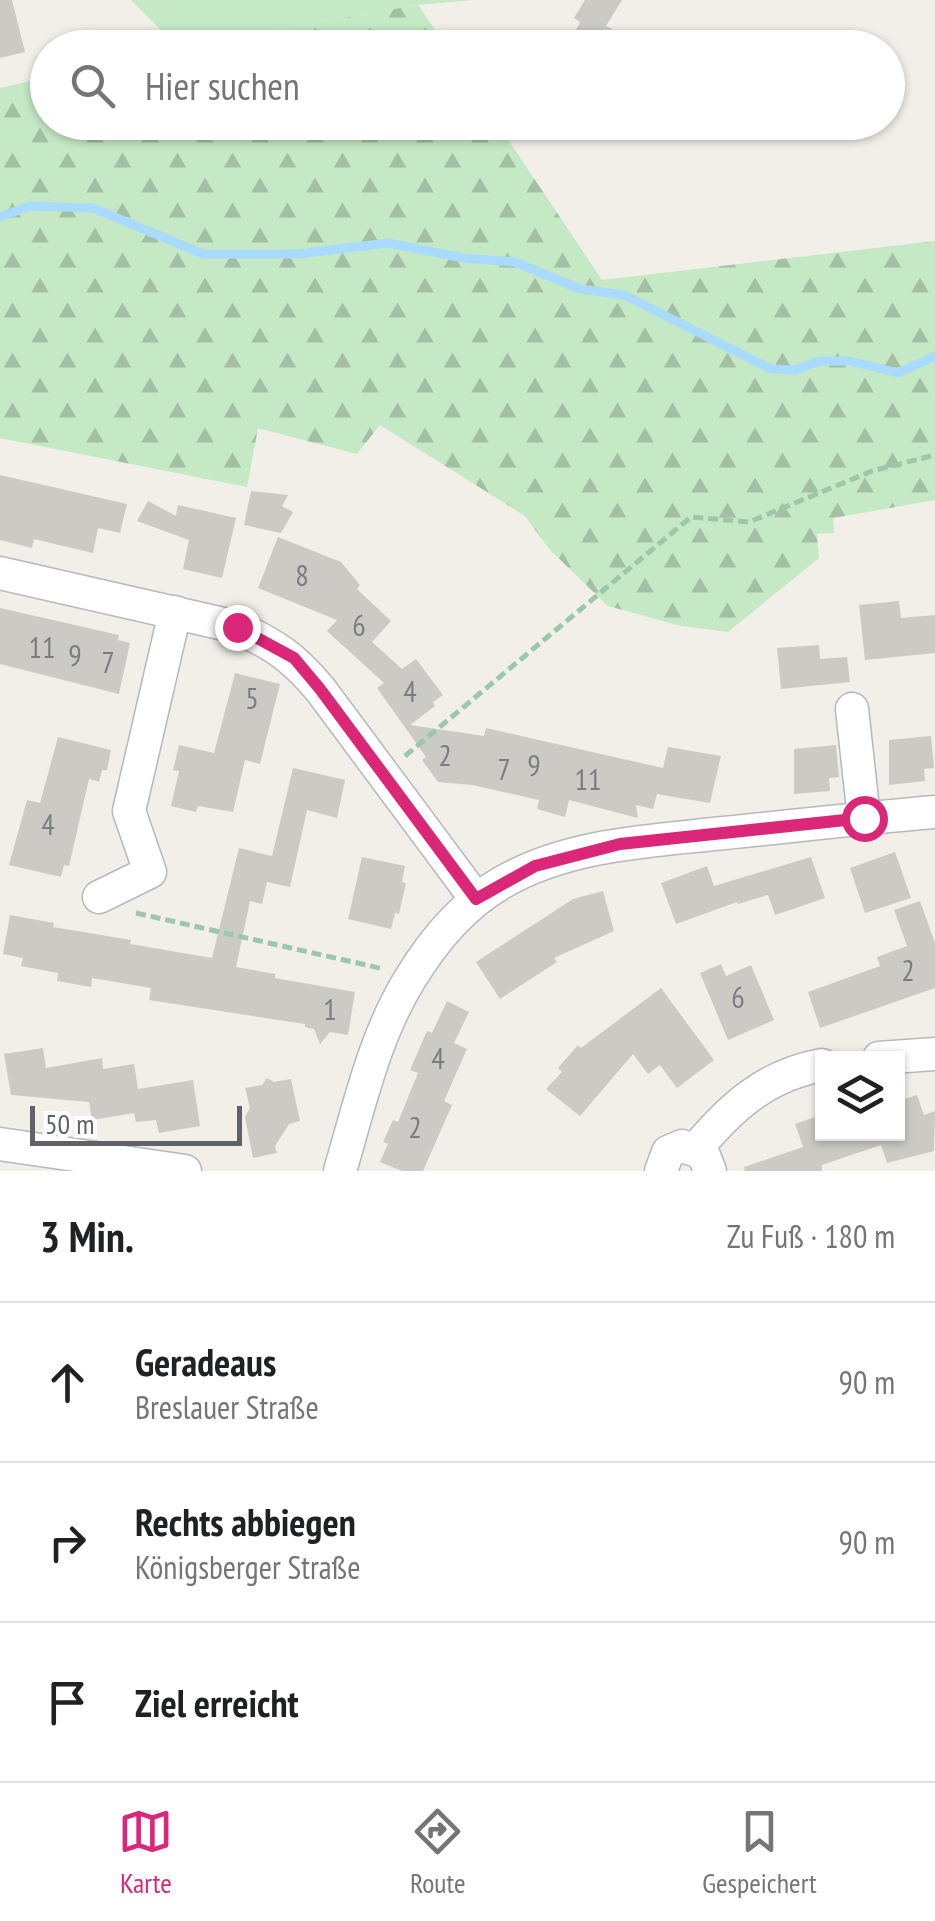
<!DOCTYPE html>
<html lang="de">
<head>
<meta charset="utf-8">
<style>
  :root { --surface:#fff; --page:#f6f6f6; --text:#202124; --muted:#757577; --line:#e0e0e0; --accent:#db2777 }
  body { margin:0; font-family:"PT Sans Narrow",sans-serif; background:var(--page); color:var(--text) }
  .controls { position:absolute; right:30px; bottom:30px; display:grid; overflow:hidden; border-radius:0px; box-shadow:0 2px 8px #0004 }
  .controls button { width:90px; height:90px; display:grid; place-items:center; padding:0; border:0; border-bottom:2px solid var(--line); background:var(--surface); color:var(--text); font:50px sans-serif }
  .scale { position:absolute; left:30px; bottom:25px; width:212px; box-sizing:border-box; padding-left:10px; border:5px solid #5f6368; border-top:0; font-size:28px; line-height:35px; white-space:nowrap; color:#5f6368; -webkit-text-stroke:8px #fff; paint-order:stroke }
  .stop { position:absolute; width:30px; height:30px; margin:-22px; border:8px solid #db2777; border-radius:50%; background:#fff }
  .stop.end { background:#db2777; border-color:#fff; box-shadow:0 2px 10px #0008 }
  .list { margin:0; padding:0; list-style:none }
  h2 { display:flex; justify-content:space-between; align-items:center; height:130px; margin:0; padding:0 40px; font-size:42px }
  h2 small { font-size:32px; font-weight:400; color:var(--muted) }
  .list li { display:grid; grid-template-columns:65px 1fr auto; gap:30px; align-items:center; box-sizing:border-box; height:160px; padding:0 40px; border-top:2px solid var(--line) }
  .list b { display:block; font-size:38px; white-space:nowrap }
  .list p { margin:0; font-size:32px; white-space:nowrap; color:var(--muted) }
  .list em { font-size:32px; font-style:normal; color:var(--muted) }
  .icon { flex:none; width:55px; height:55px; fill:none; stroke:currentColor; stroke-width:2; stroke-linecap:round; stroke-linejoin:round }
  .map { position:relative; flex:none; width:935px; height:1171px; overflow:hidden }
  .search { position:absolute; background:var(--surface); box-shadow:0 2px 8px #0004; left:30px; right:30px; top:30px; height:110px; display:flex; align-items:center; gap:25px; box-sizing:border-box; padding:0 35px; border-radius:55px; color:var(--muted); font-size:38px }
  .sheet { height:610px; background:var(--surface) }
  nav { display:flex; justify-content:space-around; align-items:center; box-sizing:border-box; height:140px; border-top:2px solid var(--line); background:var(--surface); font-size:28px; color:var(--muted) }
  nav a { display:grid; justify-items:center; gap:5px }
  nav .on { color:var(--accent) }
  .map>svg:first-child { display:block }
  .green { fill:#c5e8c5 }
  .forest { fill:url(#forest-firs) }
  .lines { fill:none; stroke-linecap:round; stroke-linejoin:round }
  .stream { stroke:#aadaff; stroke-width:9 }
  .building { fill:#cccac5 }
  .minor-casing { stroke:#b5b8bc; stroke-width:35 }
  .path { stroke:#9cc7a9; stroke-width:5; stroke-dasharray:10 5; stroke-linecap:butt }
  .minor { stroke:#fff; stroke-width:32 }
  .route { stroke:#db2777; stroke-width:12 }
  .labels { text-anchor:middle; stroke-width:9; stroke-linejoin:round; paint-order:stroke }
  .number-label { font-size:30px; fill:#7a7d7f }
</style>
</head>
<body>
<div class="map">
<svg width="935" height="1171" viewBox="0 0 935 1171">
  <defs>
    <pattern id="forest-firs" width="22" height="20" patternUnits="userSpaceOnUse" patternTransform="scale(2.5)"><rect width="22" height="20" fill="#c5e8c5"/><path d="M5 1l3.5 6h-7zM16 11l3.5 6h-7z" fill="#a3c0a4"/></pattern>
  </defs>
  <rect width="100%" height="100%" fill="#f1efe8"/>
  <!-- green -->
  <path class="green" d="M 131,0 L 472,0 L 418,5 L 177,46 Z"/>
  <!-- forest -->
  <g class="forest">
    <path d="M 418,5 L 447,47 L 172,47 L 177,46 Z"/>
    <path d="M 47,77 L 48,122 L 497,123 L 602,280 L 935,241 L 935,500 L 833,518 L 834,533 L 817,534 L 819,558 L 728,632 L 681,626 L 608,606 L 550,550 L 525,516 L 380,425 L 357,454 L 258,428 L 247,487 L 0,438 L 0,88 Z"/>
  </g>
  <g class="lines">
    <!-- stream -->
    <path class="stream" d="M 0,217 L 30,206 L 93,208 L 203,254 L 298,254 L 388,243 L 463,258 L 515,262 L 580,289 L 624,295 L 771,369 L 795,370 L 820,361 L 850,361 L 898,373 L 935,356"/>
  </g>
  <!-- building -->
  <g class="building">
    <path d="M 0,0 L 12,0 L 25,52 L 0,58 Z"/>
    <path d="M 585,0 L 622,0 L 606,26 L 612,29 L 622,48 L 588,48 L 572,38 L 580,22 L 574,18 Z"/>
    <path d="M 0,475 L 127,504 L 120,533 L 98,528 L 93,553 L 34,539 L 32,548 L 0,540 Z"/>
    <path d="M 251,491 L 288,495 L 282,506 L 293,512 L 281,533 L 244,525 Z"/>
    <path d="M 148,501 L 176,516 L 178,505 L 236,518 L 222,578 L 183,569 L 189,540 L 137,521 Z"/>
    <path d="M 278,537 L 341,562 L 360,585 L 357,589 L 391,621 L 372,642 L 402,669 L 416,659 L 443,695 L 433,702 L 435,706 L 410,725 L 484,736 L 486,728 L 663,768 L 668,747 L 721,756 L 710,803 L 657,794 L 653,809 L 636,805 L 638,818 L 569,800 L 565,817 L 537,809 L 539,800 L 472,785 L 438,782 L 422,760 L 426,757 L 377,688 L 384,683 L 327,631 L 337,620 L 258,588 Z"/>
    <path d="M 899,601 L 901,618 L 935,615 L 935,653 L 865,660 L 859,605 Z"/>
    <path d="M 0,608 L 119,635 L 118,640 L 130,643 L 119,694 L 0,664 Z"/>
    <path d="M 819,645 L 820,659 L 847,657 L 850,682 L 781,689 L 777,648 Z"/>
    <path d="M 235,673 L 280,684 L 260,764 L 245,760 L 233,812 L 198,806 L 196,812 L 171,806 L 179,771 L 173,770 L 179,745 L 214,753 Z"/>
    <path d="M 931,736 L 934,768 L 924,769 L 925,781 L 889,785 L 889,740 Z"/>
    <path d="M 58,737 L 111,750 L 107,770 L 102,770 L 99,782 L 89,779 L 69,866 L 64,865 L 61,877 L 9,865 L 27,800 L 40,803 Z"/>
    <path d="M 836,745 L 839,777 L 829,778 L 830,791 L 794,794 L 794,749 Z"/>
    <path d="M 293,768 L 345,780 L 337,818 L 307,810 L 290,887 L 267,882 L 262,904 L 250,901 L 236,967 L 275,974 L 275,978 L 355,992 L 348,1035 L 330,1032 L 320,1044 L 314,1029 L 305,1027 L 305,1024 L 149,1000 L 151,988 L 92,978 L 91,987 L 57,981 L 58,973 L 21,966 L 23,958 L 3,954 L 10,915 L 54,923 L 53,927 L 131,940 L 130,944 L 212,958 L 239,848 L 272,856 Z"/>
    <path d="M 895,852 L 911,898 L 865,913 L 850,868 Z"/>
    <path d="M 362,857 L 405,866 L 402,882 L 406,883 L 399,914 L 395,913 L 391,929 L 348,919 Z"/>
    <path d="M 811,857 L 825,898 L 775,915 L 768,895 L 738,904 L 737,902 L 676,924 L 661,883 L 707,866 L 714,886 Z"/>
    <path d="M 603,891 L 614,931 L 554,958 L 557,962 L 500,999 L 476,962 L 573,899 Z"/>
    <path d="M 920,901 L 935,943 L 935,988 L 820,1028 L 808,992 L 880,966 L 877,957 L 907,946 L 894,910 Z"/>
    <path d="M 721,964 L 726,976 L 751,965 L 774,1020 L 728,1040 L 700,973 Z"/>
    <path d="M 661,988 L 714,1060 L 677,1088 L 660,1065 L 648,1074 L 633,1054 L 580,1116 L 546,1089 L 562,1072 L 558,1068 L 578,1045 L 581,1048 Z"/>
    <path d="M 447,1001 L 469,1012 L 454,1043 L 467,1049 L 444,1101 L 452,1105 L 423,1171 L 402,1171 L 380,1162 L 388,1144 L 383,1142 L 393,1120 L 398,1122 L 418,1073 L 410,1070 L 427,1031 L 432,1033 Z"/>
    <path d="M 43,1048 L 46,1068 L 102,1058 L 103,1069 L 134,1064 L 138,1089 L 193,1080 L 200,1126 L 159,1133 L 156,1120 L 136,1122 L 134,1113 L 92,1120 L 89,1102 L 11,1095 L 4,1054 Z"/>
    <path d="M 267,1078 L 274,1082 L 291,1079 L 300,1121 L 289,1124 L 275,1146 L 277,1153 L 253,1158 L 245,1117 L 250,1108 L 245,1088 L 262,1085 Z"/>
    <path d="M 917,1095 L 924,1115 L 935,1111 L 934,1151 L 887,1163 L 881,1145 L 822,1165 L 822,1171 L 745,1171 L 744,1167 L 803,1147 L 795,1124 L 815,1117 L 823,1134 L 898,1134 L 898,1101 Z"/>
  </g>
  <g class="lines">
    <!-- minor casing -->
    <g class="minor-casing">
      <g id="minor">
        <path d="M 0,573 L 237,627 C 276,646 292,656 320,689 L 476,899"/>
        <path d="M 852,709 L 864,818"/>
        <path d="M 99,897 L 150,872 L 129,811 L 175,612"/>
        <path d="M 879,1058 L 935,1054"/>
        <path d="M 0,1144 L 185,1171"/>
        <path d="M 697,1148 C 732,1106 767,1075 822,1065"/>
        <path d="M 340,1171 C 359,1107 374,1037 410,979 C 433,941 464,904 503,882 C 569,844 650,841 724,833 C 794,826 864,818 935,812"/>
        <path d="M 661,1171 L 668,1152 L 682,1146 L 703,1153 L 710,1171"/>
      </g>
    </g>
    <!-- path -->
    <g class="path">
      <path d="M 405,756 L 691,517 L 749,522 L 872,471 L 935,455"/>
      <path d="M 136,913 L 384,969"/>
    </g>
    <!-- minor -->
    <use href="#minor" class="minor"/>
  </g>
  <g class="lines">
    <!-- route -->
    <path class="route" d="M 237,627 L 294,658 L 320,689 L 476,899 L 535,866 L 620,844 L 864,818"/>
  </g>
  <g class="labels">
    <!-- number labels -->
    <g class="number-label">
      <text x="302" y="586">8</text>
      <text x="359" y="636">6</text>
      <text x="42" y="658">11</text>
      <text x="75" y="666">9</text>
      <text x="108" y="673">7</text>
      <text x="410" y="702">4</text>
      <text x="252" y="709">5</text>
      <text x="445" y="766">2</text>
      <text x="534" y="776">9</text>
      <text x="504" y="780">7</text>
      <text x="588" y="790">11</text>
      <text x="48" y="835">4</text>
      <text x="908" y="981">2</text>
      <text x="738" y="1008">6</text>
      <text x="330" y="1020">1</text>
      <text x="438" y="1069">4</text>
      <text x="415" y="1138">2</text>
    </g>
  </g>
</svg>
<div class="controls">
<button><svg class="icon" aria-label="layers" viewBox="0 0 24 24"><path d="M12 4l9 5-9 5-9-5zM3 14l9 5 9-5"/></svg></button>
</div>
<div class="scale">50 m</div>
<div class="stop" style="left:864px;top:818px"></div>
<div class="stop end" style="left:237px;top:627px"></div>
<div class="search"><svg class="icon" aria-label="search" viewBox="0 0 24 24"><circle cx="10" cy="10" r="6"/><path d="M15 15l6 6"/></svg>Hier suchen</div>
</div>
<section class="sheet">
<h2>3 Min.<small>Zu Fuß · 180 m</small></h2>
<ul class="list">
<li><svg class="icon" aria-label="ahead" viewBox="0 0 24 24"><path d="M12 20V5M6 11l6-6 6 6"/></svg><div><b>Geradeaus</b><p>Breslauer Straße</p></div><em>90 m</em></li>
<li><svg class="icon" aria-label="right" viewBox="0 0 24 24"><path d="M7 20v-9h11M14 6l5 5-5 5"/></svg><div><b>Rechts abbiegen</b><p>Königsberger Straße</p></div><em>90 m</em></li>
<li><svg class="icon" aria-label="arrive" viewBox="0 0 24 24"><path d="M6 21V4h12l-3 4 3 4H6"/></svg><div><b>Ziel erreicht</b></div></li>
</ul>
</section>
<nav>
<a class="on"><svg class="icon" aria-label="map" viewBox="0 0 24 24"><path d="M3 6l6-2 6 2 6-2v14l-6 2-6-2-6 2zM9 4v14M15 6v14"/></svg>Karte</a>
<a><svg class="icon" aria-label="directions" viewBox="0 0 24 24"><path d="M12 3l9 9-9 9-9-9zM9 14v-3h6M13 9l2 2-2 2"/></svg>Route</a>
<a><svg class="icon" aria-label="saved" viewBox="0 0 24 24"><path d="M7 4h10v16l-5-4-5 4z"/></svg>Gespeichert</a>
</nav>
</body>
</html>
